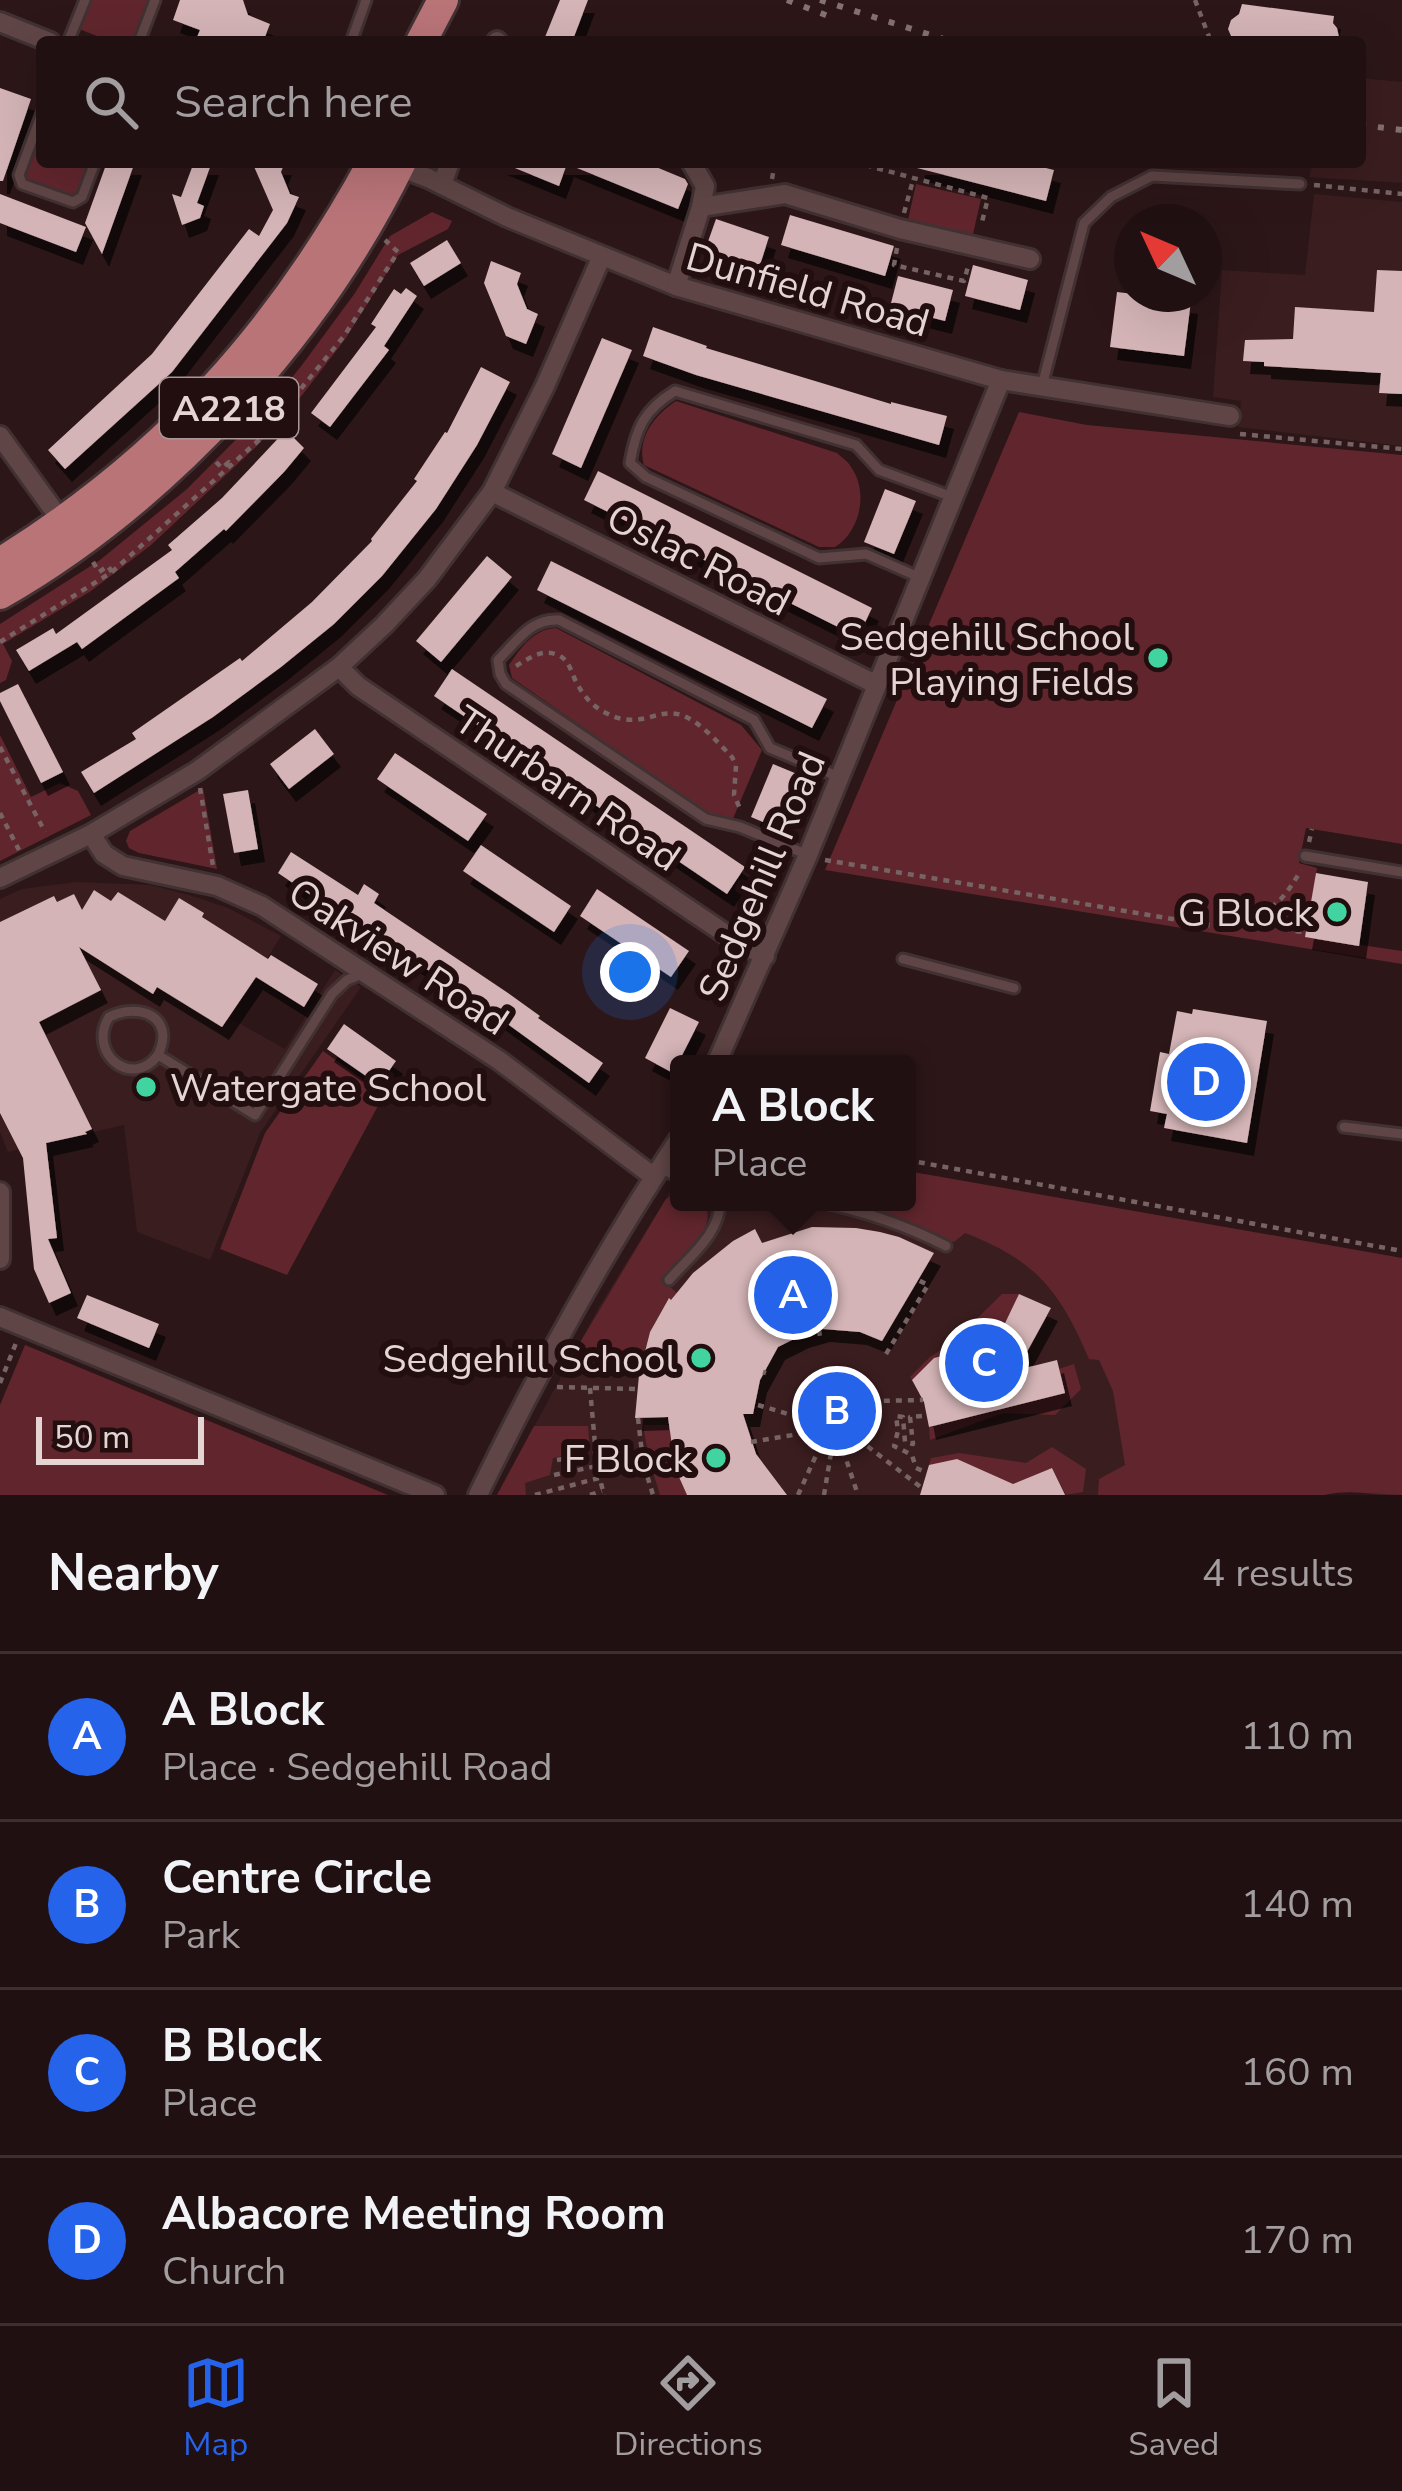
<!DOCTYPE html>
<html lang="en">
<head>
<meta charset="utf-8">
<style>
  :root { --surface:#211012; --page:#29191b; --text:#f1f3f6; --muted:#a29d9f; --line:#3e3032; --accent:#2563eb }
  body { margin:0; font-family:"Nunito Sans",sans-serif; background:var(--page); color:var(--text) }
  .compass { position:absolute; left:1114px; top:204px; width:108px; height:108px; border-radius:50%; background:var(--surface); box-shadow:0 12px 48px #0002; rotate:314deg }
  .scale { position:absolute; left:36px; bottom:30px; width:168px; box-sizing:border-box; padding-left:12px; border:6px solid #e4d4d4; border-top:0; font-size:33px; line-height:42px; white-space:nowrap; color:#e4d4d4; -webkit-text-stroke:9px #220d0f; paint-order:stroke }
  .you { position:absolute; left:630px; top:972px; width:42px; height:42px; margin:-30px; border:9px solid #fff; border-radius:50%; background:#1a73e8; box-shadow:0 0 0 18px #1a73e833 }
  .badge { display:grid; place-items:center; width:78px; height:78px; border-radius:50%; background:var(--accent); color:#fff; font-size:39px; font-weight:700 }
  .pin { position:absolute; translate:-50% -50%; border:6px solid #fff; box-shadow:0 3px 12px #0006 }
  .popup { position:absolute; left:670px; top:1055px; width:246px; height:156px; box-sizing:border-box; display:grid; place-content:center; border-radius:12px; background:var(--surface); filter:drop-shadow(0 3px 9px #0005); font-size:39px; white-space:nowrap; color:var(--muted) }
  .popup b { font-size:45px; color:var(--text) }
  .popup::after { content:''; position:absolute; left:50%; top:100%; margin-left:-24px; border:24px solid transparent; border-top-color:var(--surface) }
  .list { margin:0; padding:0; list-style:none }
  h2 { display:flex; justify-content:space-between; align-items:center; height:156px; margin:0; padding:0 48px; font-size:51px }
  h2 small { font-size:39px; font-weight:400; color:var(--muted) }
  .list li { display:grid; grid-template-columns:78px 1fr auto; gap:36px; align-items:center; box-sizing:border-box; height:168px; padding:0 48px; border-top:3px solid var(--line) }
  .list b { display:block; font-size:45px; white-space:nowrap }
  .list p { margin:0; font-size:39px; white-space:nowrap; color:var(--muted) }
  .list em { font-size:39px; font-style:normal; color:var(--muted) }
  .icon { flex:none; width:66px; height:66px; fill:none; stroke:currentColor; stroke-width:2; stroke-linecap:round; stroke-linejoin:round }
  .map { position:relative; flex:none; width:1402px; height:1495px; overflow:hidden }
  .search { position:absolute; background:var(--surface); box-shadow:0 12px 48px #0002; left:36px; right:36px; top:36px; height:132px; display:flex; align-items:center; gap:30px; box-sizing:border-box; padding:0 42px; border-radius:12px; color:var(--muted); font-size:45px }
  .sheet { height:828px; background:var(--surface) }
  nav { display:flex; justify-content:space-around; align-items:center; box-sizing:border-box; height:168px; border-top:3px solid var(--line); background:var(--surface); font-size:33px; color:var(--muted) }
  nav a { display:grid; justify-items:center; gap:6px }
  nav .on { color:var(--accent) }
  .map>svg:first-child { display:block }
  .built { fill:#3a1d1f }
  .green { fill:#61262d }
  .building { fill:#d4b4b6; filter:url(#shadow) }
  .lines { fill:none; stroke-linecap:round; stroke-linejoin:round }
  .lane-casing { stroke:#423132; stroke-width:15 }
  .street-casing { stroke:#423132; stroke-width:24 }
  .primary-casing { stroke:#423132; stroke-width:36 }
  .path { stroke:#776364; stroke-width:4.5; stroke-dasharray:6 6; stroke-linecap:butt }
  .lane { stroke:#5f4546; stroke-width:9 }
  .street { stroke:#5f4546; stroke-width:18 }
  .primary { stroke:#b97478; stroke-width:30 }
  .rail { stroke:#847172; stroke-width:6; stroke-dasharray:6 12; stroke-linecap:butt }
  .poi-dot { fill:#41d4a1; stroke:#220d0f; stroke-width:4.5 }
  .labels { text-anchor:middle; stroke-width:12; stroke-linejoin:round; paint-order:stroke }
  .shield { fill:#220d0f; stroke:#aa9899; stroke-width:3 }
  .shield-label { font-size:36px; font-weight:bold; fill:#e4d4d4 }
  .street-label { font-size:39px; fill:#e4d4d4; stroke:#220d0f }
  .poi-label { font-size:39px; fill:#e4d4d4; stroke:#220d0f; text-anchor:end }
</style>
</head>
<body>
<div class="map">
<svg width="1402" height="1495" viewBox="0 0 1402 1495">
  <defs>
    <filter id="shadow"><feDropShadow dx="7" dy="13" stdDeviation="0" flood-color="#0009"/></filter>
  </defs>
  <rect width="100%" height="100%" fill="#2c1618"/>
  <!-- built -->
  <g class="built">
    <path d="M 1360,78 L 1402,82 L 1402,183 L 1309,177 L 1313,162 L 1360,162 Z"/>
    <path d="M 1314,194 L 1402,202 L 1402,446 L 1238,427 L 1241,401 L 1213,397 L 1222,270 L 1305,275 Z"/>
    <path d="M 76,882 L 151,885 L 189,895 L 228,908 L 281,936 L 230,1018 L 285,1049 L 335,970 L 361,987 L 260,1133 L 210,1260 L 137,1232 L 124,1125 L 8,1152 L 0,1132 L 0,899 L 22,889 Z"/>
    <path d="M 907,1171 L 1402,1258 L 1402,1495 L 1375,1495 L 1350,1491 L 1324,1495 L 497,1495 L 599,1307 L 679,1177 L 679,1202 L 907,1202 Z"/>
  </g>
  <!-- green -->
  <g class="green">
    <path d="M 90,0 L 150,0 L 134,42 L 112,42 L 79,29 Z"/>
    <path d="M 34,149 L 42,152 L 42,162 L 70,162 L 86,168 L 77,192 L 71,197 L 27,182 L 25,175 Z"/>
    <path d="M 916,184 L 981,199 L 973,234 L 908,220 Z"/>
    <path d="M 432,212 L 452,221 L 448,229 L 398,255 L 346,338 L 303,394 L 258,445 L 151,545 L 91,591 L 3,644 L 12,661 L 6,680 L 0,683 L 0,624 L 100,560 L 187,489 L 269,406 L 302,365 L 355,293 L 390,236 Z"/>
    <path d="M 676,401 L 837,453 C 842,458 848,461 851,467 C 869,492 860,532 835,547 L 819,547 L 644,465 C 636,438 655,415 676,401 Z"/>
    <path d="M 1019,412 L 1087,425 L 1402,455 L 1402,844 L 1306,828 L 1299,863 L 1317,868 L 1306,937 L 1402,951 L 1402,964 L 825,870 Z"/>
    <path d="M 556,628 L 741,725 L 762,750 L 732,821 L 711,816 L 512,678 L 509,665 C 521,647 534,629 556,628 Z"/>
    <path d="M 0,735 L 31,797 L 60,783 L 78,791 L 91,815 L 0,861 Z"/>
    <path d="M 203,788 L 217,869 L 139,853 L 129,848 L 126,841 L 130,831 Z"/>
    <path d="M 323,1051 L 365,1081 L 386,1091 L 287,1275 L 220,1249 L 265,1133 Z"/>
    <path d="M 907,1171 L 1402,1258 L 1402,1495 C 1376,1495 1350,1489 1324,1495 L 1098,1495 L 1099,1479 L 1125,1465 L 1113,1391 L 1099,1360 L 1089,1359 C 1060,1291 1036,1260 965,1233 L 954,1242 L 902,1220 L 844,1202 L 907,1202 Z"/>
    <path d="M 679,1191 L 679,1202 L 705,1204 C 718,1232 679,1260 661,1279 L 677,1293 L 672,1300 L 668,1299 L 650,1332 L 641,1363 L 578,1346 L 666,1199 Z"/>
    <path d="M 1002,1294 L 1019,1294 L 996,1342 L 934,1358 L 912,1380 L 910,1377 L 930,1357 L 953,1342 Z"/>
    <path d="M 25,1345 L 388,1495 L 0,1495 L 0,1405 Z"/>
    <path d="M 1074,1364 L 1081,1389 L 1055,1415 L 1003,1413 L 930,1440 L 929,1427 L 1064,1393 L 1059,1369 Z"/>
    <circle cx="837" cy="1410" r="25"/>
    <path d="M 643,1425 L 669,1425 L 675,1468 L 687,1495 L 660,1495 L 649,1459 Z"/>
    <path d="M 534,1426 L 588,1426 L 590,1450 L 553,1458 L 550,1475 L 525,1483 L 526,1495 L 497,1495 Z"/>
    <path d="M 1052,1447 L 1086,1469 L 1083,1492 L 1065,1495 L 1052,1468 L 1013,1484 L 929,1465 L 931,1458 L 959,1453 L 1026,1463 Z"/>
  </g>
  <!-- building -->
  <g class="building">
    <path d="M 180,0 L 243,0 L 248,15 L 270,24 L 263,42 L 195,42 L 200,30 L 173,20 Z"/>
    <path d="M 560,0 L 588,0 L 572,42 L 543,42 Z"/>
    <path d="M 1242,4 L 1334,16 L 1333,23 L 1337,28 L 1340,42 L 1238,42 L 1231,36 L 1228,29 L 1231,20 L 1239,14 Z"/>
    <path d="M 0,88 L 31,99 L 3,181 L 0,181 Z"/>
    <path d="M 107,162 L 135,162 L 102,254 L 85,223 Z"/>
    <path d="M 194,162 L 212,162 L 197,203 L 204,206 L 200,218 L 182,225 L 172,194 L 181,197 Z"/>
    <path d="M 252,162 L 285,162 L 281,172 L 290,194 L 299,197 L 287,223 L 172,372 L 65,469 L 48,450 L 152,354 L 249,229 L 259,236 L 273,210 Z"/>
    <path d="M 500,162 L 644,162 L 685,179 L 688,184 L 678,209 L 567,164 L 559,186 Z"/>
    <path d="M 918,162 L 1022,162 L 1054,170 L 1046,201 L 917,168 Z"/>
    <path d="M 0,194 L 86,227 L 76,252 L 0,223 Z"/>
    <path d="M 790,215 L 894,246 L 885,276 L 781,245 Z"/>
    <path d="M 716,219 L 769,237 L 759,268 L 705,250 Z"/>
    <path d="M 447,240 L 461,263 L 424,286 L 410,263 Z"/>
    <path d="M 491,261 L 521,273 L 517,284 L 527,309 L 538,314 L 526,344 L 506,336 L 484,283 Z"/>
    <path d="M 973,265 L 1028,280 L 1020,310 L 965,296 Z"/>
    <path d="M 1377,270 L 1402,271 L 1402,394 L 1379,393 L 1381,373 L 1264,366 L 1264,362 L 1243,361 L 1245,340 L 1293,339 L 1295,307 L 1374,312 Z"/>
    <path d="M 898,276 L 953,290 L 945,321 L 890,307 Z"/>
    <path d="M 406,288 L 417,296 L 384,346 L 389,350 L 330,427 L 311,413 L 376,327 L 371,324 L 394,289 L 401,294 Z"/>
    <path d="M 1117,292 L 1191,301 L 1184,356 L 1110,347 Z"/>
    <path d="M 653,327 L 707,346 L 706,348 L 891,404 L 891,402 L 947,416 L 939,445 L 696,375 L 643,356 Z"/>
    <path d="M 602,338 L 632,350 L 581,468 L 552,454 Z"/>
    <path d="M 481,367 L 510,382 L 477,445 L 436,509 L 382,576 L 334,624 L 281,667 L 213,717 L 94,793 L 81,772 L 136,739 L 132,733 L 240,658 L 242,661 L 312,602 L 372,541 L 371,539 L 417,481 L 414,479 L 445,432 L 447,433 Z"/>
    <path d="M 286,430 L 304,448 L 284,472 L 226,531 L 224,529 L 175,572 L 179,578 L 82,649 L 77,642 L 29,671 L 16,650 L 53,628 L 56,634 L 172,550 L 168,545 L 222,498 Z"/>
    <path d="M 598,471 L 872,608 L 858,637 L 584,500 Z"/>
    <path d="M 885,489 L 916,501 L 894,554 L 864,542 Z"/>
    <path d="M 487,556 L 512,577 L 441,662 L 416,641 Z"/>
    <path d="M 551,561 L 827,699 L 812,728 L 537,590 Z"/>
    <path d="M 452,669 L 745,867 L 727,894 L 434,696 Z"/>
    <path d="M 18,684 L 63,772 L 41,783 L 0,701 L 0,693 Z"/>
    <path d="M 315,729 L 334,754 L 289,789 L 270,764 Z"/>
    <path d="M 395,753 L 487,814 L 468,841 L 377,779 Z"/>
    <path d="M 773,764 L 802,776 L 780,829 L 751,817 Z"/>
    <path d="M 248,790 L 258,849 L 234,853 L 223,794 Z"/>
    <path d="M 481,845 L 571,906 L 554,932 L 463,871 Z"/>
    <path d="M 291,852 L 358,895 L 364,884 L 379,894 L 374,903 L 508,993 L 540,1016 L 538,1018 L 603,1063 L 589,1083 L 487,1009 L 384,941 L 386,939 L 327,906 L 278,873 Z"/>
    <path d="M 1316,873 L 1368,882 L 1359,946 L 1305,937 Z"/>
    <path d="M 597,889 L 689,951 L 671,977 L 580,916 Z"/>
    <path d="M 94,890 L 111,901 L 118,892 L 165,921 L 179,898 L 204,913 L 202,917 L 268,959 L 271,955 L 318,984 L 304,1007 L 256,977 L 222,1027 L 157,987 L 153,994 L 79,947 L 101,990 L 39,1022 L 92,1129 L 85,1132 L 87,1134 L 46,1143 L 57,1238 L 48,1239 L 71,1293 L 49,1303 L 34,1269 L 23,1158 L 0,1113 L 0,922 L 54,896 L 57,902 L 74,894 L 82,910 Z"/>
    <path d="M 670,1008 L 699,1022 L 673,1073 L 645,1058 Z"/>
    <path d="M 1193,1009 L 1267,1021 L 1247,1143 L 1164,1128 L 1167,1114 L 1150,1111 L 1160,1052 L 1169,1054 L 1177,1011 L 1192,1014 Z"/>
    <path d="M 344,1024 L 396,1061 L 379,1085 L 327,1049 Z"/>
    <path d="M 812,1227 L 856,1228 L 880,1232 L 899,1237 L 934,1253 L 882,1341 L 860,1332 L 823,1329 L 802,1335 L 778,1347 L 760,1380 L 753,1414 L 743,1414 L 756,1454 L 787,1495 L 687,1495 L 675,1468 L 668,1417 L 635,1418 L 639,1375 L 650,1332 L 669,1298 L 671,1300 L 693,1273 L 733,1241 L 755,1229 L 762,1243 Z"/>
    <path d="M 1019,1294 L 1051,1308 L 1017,1370 L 1057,1360 L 1065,1393 L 929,1427 L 924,1402 L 912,1380 L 934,1358 L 996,1342 Z"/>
    <path d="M 87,1295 L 159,1324 L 149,1348 L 77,1318 Z"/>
    <path d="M 957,1459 L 1013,1484 L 1052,1468 L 1065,1495 L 920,1495 L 929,1465 Z"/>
  </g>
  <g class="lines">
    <!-- lane casing -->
    <g class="lane-casing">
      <g id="lane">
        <path d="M 68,42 L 85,0"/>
        <path d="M 139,42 L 155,0"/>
        <path d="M 351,42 L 366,0"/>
        <path d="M 42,113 L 19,175 L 22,184 L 73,202 L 82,197 L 95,162"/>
        <path d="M 1042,386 L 1084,223 L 1111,197 L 1152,176 L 1300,184"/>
        <path d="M 921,578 L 866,554 L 819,558 L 646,477 L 630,463 C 636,428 644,410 675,391 L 856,445 L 879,470 L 955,498"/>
        <path d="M 808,855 L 740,827 L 706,819 L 506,684 L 500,674 L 498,660 C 517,641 531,618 559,620 L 754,720 L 770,748 L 839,777"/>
        <path d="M 1305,856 L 1402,872"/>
        <path d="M 903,959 L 1014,988"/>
        <path d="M 158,1055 C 132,1090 87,1053 109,1017 C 140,1002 176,1017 158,1055 L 255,1115 L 332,994 L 347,980 L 362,974"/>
        <path d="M 1344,1127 L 1402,1134"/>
        <path d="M 660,1167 L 679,1178"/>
        <path d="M 819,1202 C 864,1211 905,1225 946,1246"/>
        <path d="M 669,1280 C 689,1257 720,1234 720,1202"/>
      </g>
    </g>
    <!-- street casing -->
    <g class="street-casing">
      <g id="street">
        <path d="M 0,22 L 50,42"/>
        <path d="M 497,42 L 497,41"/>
        <path d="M 691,162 L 705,186 L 701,207"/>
        <path d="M 394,165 L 428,178 L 507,217 L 676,286 L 1001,380 L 1230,416"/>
        <path d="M 442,185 L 450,162"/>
        <path d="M 676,286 L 701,207 L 785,194 L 900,229 L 1030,259"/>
        <path d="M 0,436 L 68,530"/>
        <path d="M 492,492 L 877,685"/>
        <path d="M 339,667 L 358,686 L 736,941 L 765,956"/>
        <path d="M 91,834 L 104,854 L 123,866 L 217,886 L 262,906 L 500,1061 L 654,1177"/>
        <path d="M 0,878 L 91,834 L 197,771 L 339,667 L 384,625 L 427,579 L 492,492 L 545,386 L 601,258"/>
        <path d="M 716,1064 L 808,855 L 1001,380"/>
        <path d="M 0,1192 L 0,1259"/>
        <path d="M 0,1317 L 435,1495"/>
        <path d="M 478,1495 C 538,1372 603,1253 679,1139"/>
      </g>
    </g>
    <!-- primary casing -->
    <g class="primary-casing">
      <g id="primary">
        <path d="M 421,42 L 443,0"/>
        <path d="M 0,563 C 166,460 280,333 373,162"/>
        <path d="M 0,594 C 166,499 317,334 401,162"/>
      </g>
    </g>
    <!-- path -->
    <g class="path">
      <path d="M 1195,0 L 1211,42"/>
      <path d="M 854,162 L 988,198 L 981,226"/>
      <path d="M 772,179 L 775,162"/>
      <path d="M 1314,185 L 1402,194"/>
      <path d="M 904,213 L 913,180"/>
      <path d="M 897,248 L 894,265 L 964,281 L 969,263"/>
      <path d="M 1240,434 L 1402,449"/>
      <path d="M 216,462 L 222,468 L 229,462 L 233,465"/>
      <path d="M 93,562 L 99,572 L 108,566 L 112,572"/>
      <path d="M 0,642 L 112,572 L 259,440 L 344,336 L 398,252 L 385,240"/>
      <path d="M 516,666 C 530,658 543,647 560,656 C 571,662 572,677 579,687 C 585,698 595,708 606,713 C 640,731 657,707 681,715 C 700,721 718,743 732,757 L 736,765 L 734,795 L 741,811"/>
      <path d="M 0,747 L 45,832"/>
      <path d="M 200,788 L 213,866"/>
      <path d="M 0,813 L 19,850"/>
      <path d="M 1309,842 L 1312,829"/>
      <path d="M 825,860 L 1220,927 C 1264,917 1278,910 1301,870"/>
      <path d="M 1267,911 L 1290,931 L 1306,932"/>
      <path d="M 907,1160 L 1402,1251"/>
      <path d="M 819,1330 L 820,1337"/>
      <path d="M 886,1354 L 928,1285 L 918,1280"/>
      <path d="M 763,1372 L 766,1373"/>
      <path d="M 0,1383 L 16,1343"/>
      <path d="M 557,1387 L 637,1389"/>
      <path d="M 590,1388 L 597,1467 L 604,1495"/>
      <path d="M 758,1405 L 798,1417 C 806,1477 872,1453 870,1401 L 923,1400"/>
      <path d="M 922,1416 L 910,1417 L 913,1444 L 905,1442 L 903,1417 L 896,1416 L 898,1431 L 894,1446 L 912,1455 L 916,1468 L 923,1471"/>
      <path d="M 638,1418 L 643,1462 L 653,1495"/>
      <path d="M 858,1439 L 922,1488"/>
      <path d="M 751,1442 L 799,1434"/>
      <path d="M 843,1450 L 858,1495"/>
      <path d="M 557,1460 L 595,1453"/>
      <path d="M 554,1475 L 597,1466"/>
      <path d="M 535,1495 L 599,1478"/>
      <path d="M 590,1495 L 602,1491"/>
      <path d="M 798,1495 L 818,1451"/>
      <path d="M 824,1495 L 831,1453"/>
    </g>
    <!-- lane -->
    <use href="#lane" class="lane"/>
    <!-- street -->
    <use href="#street" class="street"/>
    <!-- primary -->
    <use href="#primary" class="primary"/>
    <!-- rail -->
    <g class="rail">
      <path d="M 787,0 L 836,19"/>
      <path d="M 820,0 L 953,42"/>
      <path d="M 1360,125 L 1402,130"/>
    </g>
  </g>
  <!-- markers -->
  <g class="poi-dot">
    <circle cx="1158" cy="658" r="12"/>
    <circle cx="1337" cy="912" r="12"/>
    <circle cx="146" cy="1087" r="12"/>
    <circle cx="701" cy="1358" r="12"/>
    <circle cx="716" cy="1458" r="12"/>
  </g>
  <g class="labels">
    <!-- shield labels -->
    <rect class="shield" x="160" y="378" width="138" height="60" rx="9"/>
    <g class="shield-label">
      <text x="229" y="421">A2218</text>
    </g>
    <!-- street labels -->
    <g class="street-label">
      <text transform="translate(808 289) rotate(16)" y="14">Dunfield Road</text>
      <text transform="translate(699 559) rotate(27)" y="14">Oslac Road</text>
      <text transform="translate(568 788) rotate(34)" y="14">Thurbarn Road</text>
      <text transform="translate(761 876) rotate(-67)" y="14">Sedgehill Road</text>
      <text transform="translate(399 956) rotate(33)" y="14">Oakview Road</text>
    </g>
    <!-- poi labels -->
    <g class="poi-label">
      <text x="1134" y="650">Sedgehill School<tspan x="1134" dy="45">Playing Fields</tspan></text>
      <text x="1313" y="926">G Block</text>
      <text x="170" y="1101" text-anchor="start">Watergate School</text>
      <text x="677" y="1372">Sedgehill School</text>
      <text x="692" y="1472">F Block</text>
    </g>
  </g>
</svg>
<svg class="compass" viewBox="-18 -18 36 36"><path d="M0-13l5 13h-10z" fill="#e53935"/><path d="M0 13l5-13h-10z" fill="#a29d9f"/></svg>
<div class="scale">50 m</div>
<div class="you"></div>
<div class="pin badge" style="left:793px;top:1295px">A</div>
<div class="popup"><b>A Block</b>Place</div>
<div class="pin badge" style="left:837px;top:1411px">B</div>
<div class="pin badge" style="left:984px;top:1363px">C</div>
<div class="pin badge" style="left:1206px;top:1082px">D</div>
<div class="search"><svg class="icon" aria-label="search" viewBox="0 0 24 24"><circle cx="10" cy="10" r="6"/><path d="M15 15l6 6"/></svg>Search here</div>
</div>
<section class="sheet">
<h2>Nearby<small>4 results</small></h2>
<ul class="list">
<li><span class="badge">A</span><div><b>A Block</b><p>Place · Sedgehill Road</p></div><em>110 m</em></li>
<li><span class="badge">B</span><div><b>Centre Circle</b><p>Park</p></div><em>140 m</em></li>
<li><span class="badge">C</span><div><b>B Block</b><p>Place</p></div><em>160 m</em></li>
<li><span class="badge">D</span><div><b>Albacore Meeting Room</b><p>Church</p></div><em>170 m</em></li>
</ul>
</section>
<nav>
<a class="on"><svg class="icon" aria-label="map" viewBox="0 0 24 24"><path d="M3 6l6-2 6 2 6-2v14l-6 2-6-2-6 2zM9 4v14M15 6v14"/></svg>Map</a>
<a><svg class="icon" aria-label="directions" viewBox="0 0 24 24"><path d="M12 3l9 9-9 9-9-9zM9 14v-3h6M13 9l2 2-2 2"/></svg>Directions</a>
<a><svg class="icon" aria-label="saved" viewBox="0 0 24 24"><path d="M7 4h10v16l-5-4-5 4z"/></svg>Saved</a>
</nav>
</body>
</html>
